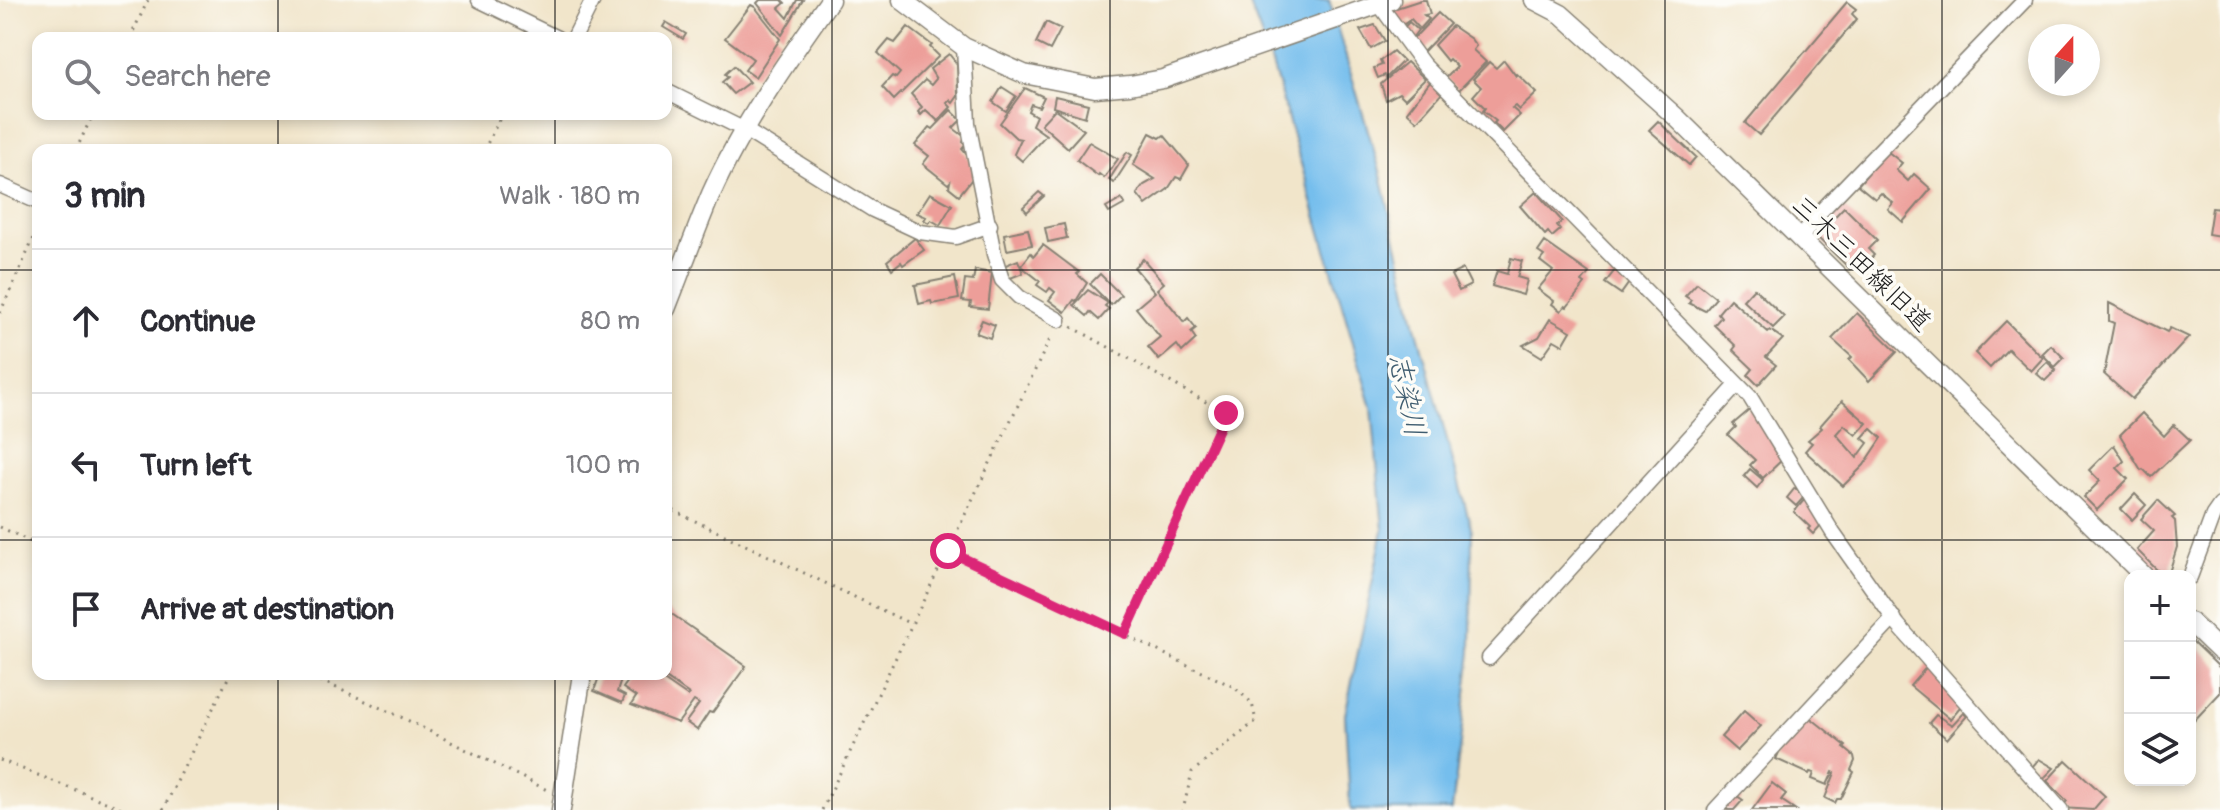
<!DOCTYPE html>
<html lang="en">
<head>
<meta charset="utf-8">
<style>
  :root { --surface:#fff; --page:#f7f7f7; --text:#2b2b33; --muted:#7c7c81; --line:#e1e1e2 }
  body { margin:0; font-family:Pangolin,"Klee One",sans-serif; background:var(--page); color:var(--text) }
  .controls { position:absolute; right:24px; bottom:24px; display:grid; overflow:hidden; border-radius:16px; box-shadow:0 4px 12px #0003 }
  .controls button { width:72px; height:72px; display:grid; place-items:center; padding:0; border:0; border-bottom:2px solid var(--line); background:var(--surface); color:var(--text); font:40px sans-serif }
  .compass { position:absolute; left:2028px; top:24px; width:72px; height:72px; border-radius:50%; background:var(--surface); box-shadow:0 4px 12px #0003; rotate:21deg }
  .stop { position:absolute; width:24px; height:24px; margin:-18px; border:6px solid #db2777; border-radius:50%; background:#fff }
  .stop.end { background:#db2777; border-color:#fff; box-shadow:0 2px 8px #0008 }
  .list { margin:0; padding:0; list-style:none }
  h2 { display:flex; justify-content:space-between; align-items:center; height:104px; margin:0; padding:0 32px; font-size:34px }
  h2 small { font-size:26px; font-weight:400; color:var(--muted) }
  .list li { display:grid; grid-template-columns:52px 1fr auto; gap:24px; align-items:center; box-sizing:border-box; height:144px; padding:0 32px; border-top:2px solid var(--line) }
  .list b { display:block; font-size:30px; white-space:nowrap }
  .list em { font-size:26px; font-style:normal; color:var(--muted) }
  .icon { flex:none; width:44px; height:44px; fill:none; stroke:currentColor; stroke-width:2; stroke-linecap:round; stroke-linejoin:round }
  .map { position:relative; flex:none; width:2220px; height:810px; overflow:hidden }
  .search { position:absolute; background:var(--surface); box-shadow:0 4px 12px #0003; left:32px; top:32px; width:640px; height:88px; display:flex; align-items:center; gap:20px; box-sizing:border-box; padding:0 28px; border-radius:16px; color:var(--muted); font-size:30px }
  .panel { position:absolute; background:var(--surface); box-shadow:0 4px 12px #0003; left:32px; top:144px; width:640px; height:536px; border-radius:16px }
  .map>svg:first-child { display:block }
  .water { fill:#74beed; stroke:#486d84; stroke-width:2 }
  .building { fill:#ed9e99 }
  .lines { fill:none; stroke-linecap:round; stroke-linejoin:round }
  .minor-casing { stroke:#868073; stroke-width:17 }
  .tertiary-casing { stroke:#868073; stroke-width:21 }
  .path { stroke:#868073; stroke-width:3; stroke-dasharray:2 6; stroke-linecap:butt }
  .minor { stroke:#fff; stroke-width:14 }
  .tertiary { stroke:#fff; stroke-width:18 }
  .route { stroke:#db2777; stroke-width:10 }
  .grid { fill:none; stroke:#1c1c1c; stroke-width:2; stroke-opacity:0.55 }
  .labels { text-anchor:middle; stroke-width:7; stroke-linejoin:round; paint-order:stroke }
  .street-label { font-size:26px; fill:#1c1c1c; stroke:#fdfcf7 }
  .water-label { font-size:28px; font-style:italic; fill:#3f5d70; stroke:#fdfcf7 }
</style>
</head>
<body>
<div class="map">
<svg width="2220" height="810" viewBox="0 0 2220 810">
  <rect width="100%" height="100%" fill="#fdfcf7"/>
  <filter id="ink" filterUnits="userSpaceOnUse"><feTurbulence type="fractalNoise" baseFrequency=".0125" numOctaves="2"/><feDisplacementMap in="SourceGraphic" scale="16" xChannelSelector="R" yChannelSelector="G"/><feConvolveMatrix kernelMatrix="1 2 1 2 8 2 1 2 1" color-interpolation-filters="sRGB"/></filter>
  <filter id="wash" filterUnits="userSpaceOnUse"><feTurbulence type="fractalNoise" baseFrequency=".006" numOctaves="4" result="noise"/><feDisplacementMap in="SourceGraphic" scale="32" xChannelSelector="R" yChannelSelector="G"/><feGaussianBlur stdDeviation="1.8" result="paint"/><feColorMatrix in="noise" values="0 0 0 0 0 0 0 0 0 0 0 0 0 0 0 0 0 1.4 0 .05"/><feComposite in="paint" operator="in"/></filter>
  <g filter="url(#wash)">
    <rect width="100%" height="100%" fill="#f1e5ca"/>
    <!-- water -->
    <path class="water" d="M 1248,0 L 1329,0 L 1380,171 L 1416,326 L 1472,531 L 1471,652 L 1452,810 L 1351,810 L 1350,806 L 1345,715 L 1383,530 L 1372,408 L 1272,64 Z"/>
    <g id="blocks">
      <!-- building -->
      <g class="building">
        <path d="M 760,0 L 782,0 L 785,3 L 779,8 L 788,18 L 797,0 L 803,0 L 782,35 L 757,3 Z"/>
        <path d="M 1421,0 L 1426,0 L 1430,14 L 1424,15 L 1429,19 L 1420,29 L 1411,19 L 1397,29 L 1384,12 Z"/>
        <path d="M 1847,2 L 1856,9 L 1852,14 L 1857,19 L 1759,135 L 1745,123 Z"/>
        <path d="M 751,5 L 755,7 L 780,39 L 755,77 L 745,70 L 753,59 L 725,38 Z"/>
        <path d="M 1438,13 L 1450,24 L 1422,53 L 1410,42 Z"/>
        <path d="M 666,22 L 686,34 L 683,39 L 663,27 Z"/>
        <path d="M 1046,22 L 1061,29 L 1050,50 L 1036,43 Z"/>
        <path d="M 1409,22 L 1418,30 L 1412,38 L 1400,32 Z"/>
        <path d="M 1375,25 L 1385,41 L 1371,49 L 1360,30 Z"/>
        <path d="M 1452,26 L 1471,39 L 1476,46 L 1473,50 L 1486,62 L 1459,90 L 1446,78 L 1457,67 L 1449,59 L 1447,61 L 1434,45 Z"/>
        <path d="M 908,27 L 932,45 L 930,47 L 939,56 L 894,100 L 882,87 L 892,76 L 896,78 L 900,73 L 878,53 L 889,40 L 895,43 Z"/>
        <path d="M 1393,51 L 1403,61 L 1386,78 L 1385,75 L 1378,78 L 1374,68 L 1382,65 L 1380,61 Z"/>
        <path d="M 949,54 L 957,64 L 958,96 L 953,103 L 950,100 L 947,103 L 951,107 L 938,121 L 926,110 L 921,115 L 918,112 L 922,107 L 911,94 L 925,80 L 931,85 L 936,79 L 930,69 Z"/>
        <path d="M 1504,60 L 1516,76 L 1517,74 L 1537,93 L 1519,110 L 1515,106 L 1512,108 L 1520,115 L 1503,132 L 1494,123 L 1496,121 L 1483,111 L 1485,108 L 1473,96 L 1481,87 L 1473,79 L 1489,62 L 1496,68 Z"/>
        <path d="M 1407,62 L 1425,79 L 1405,99 L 1399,93 L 1386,100 L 1381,84 Z"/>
        <path d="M 734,66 L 749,82 L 733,94 L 722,82 L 728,77 L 725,74 Z"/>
        <path d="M 1431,81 L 1444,91 L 1417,121 L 1407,112 Z"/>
        <path d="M 1002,87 L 1016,96 L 1006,111 L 993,102 Z"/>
        <path d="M 1025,88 L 1044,97 L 1039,107 L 1031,104 L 1028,111 L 1036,116 L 1032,125 L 1046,135 L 1022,161 L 1014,154 L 1021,139 L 1016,138 L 1000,123 Z"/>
        <path d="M 1055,96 L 1088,104 L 1085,117 L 1053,107 Z"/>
        <path d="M 1055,109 L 1084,130 L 1068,148 L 1041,124 Z"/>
        <path d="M 951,110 L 961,120 L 953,128 L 965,137 L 963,142 L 966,144 L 962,149 L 968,156 L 975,175 L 959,195 L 949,187 L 950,182 L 948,184 L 923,164 L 929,156 L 915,145 L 930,127 L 933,129 Z"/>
        <path d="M 1658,121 L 1696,157 L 1689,165 L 1649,130 Z"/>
        <path d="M 1150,133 L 1160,138 L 1164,135 L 1189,165 L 1181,179 L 1176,177 L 1168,189 L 1146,205 L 1137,194 L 1144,185 L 1155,179 L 1133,165 Z"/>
        <path d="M 1089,142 L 1118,159 L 1104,178 L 1099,174 L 1098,176 L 1077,160 Z"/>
        <path d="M 1887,151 L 1902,163 L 1896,170 L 1908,181 L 1914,174 L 1931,189 L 1903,222 L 1888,209 L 1893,203 L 1881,193 L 1875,199 L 1858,185 Z"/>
        <path d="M 1127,152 L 1132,155 L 1114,183 L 1109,180 Z"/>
        <path d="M 1039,192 L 1044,196 L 1027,212 L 1023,207 Z"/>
        <path d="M 1536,192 L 1562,221 L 1557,226 L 1560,230 L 1552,237 L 1548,232 L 1545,235 L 1520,206 Z"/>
        <path d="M 930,193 L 952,205 L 940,225 L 931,220 L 929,223 L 924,220 L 926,217 L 917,213 Z"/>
        <path d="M 1122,199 L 1125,204 L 1109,213 L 1106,208 Z"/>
        <path d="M 1844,207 L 1877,240 L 1868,249 L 1874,255 L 1862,268 L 1856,262 L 1850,269 L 1816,236 Z"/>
        <path d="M 2212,208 L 2220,209 L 2220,236 L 2208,234 Z"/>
        <path d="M 1064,224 L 1067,238 L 1048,242 L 1045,228 Z"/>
        <path d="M 1028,229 L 1032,245 L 1007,250 L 1004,234 Z"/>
        <path d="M 915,238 L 924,250 L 903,265 L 901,262 L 892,269 L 887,261 Z"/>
        <path d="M 1545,242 L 1589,273 L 1582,282 L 1585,284 L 1567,307 L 1565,306 L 1561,311 L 1552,304 L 1554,301 L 1538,289 L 1553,271 L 1540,261 L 1544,256 L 1538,252 Z"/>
        <path d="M 1043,245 L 1079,272 L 1077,274 L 1087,283 L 1076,301 L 1074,300 L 1065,312 L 1049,300 L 1055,292 L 1050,288 L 1047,292 L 1037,285 L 1040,281 L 1021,266 L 1031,253 L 1034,256 Z"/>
        <path d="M 1511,258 L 1522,261 L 1517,277 L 1527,280 L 1523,295 L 1492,286 L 1497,271 L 1507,274 Z"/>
        <path d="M 1143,259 L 1164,283 L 1157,289 L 1184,322 L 1188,318 L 1196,328 L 1191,332 L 1196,339 L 1182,352 L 1177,345 L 1159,360 L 1148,347 L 1160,337 L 1136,308 L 1155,292 L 1134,267 Z"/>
        <path d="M 1018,260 L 1023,273 L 1008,279 L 1003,266 Z"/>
        <path d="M 1463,269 L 1471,285 L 1459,291 L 1451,275 Z"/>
        <path d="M 1616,269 L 1631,280 L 1621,294 L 1605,283 Z"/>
        <path d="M 975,270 L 992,273 L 988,309 L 970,307 L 971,302 L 962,301 L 965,280 L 973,281 Z"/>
        <path d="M 1100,274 L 1121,295 L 1111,305 L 1090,284 Z"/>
        <path d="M 955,277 L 959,299 L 932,304 L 931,301 L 919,304 L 915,285 Z"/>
        <path d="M 1697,283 L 1716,298 L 1705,311 L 1689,303 L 1691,300 L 1685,296 Z"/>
        <path d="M 1754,288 L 1784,317 L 1773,328 L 1743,300 Z"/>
        <path d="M 1088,290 L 1108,303 L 1105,306 L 1109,309 L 1099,320 L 1090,312 L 1087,316 L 1074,305 Z"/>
        <path d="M 1730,299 L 1768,332 L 1770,330 L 1783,339 L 1766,357 L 1776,365 L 1758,385 L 1748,375 L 1753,369 L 1733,350 L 1736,346 L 1714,325 L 1721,317 L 1718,313 Z"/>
        <path d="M 2109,303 L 2167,332 L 2170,328 L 2189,337 L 2132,399 L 2104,374 L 2114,323 L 2109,321 Z"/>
        <path d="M 1857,313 L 1897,352 L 1869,381 L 1849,360 L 1852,357 L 1832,339 Z"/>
        <path d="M 1550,319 L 1571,331 L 1563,345 L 1554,340 L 1542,357 L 1523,345 L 1539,337 Z"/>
        <path d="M 982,320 L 995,325 L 990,338 L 976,333 Z"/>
        <path d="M 2006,321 L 2043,358 L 2031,371 L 2008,349 L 1990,368 L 1975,353 Z"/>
        <path d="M 2051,345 L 2064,358 L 2055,367 L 2042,354 Z"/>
        <path d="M 2047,362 L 2056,370 L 2045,381 L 2036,373 Z"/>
        <path d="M 1842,401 L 1867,423 L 1856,435 L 1844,425 L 1836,434 L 1857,458 L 1868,443 L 1862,438 L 1871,428 L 1882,438 L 1864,465 L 1843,486 L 1805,451 L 1812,443 L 1808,440 L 1822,428 L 1820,426 Z"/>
        <path d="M 1753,407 L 1787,455 L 1763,478 L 1750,465 L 1755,460 L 1728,435 L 1736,427 L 1733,424 Z"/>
        <path d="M 2142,413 L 2164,436 L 2174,425 L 2190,440 L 2151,477 L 2143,469 L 2141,470 L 2120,435 Z"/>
        <path d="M 2114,445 L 2124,461 L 2117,468 L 2128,479 L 2097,510 L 2084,497 L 2100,481 L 2089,470 Z"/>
        <path d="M 1750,469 L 1763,480 L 1757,488 L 1744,476 Z"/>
        <path d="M 1795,488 L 1804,497 L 1796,506 L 1787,498 Z"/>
        <path d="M 1809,494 L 1831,514 L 1813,534 L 1808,529 L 1810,527 L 1794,512 Z"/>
        <path d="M 2135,494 L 2146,505 L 2132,520 L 2121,509 Z"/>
        <path d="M 2158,500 L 2175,516 L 2172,518 L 2175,521 L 2177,547 L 2168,576 L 2163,576 L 2137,550 L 2154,531 L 2141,519 Z"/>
        <path d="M 666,610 L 746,666 L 712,713 L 709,712 L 697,730 L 686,722 L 699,704 L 694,701 L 678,723 L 631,705 L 636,697 L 623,688 L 633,674 L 655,674 L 687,696 L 689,694 L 660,674 L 666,674 Z"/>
        <path d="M 2190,639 L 2220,668 L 2220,693 L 2190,725 Z"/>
        <path d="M 1929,664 L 1965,701 L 1950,719 L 1910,686 Z"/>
        <path d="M 600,674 L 621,680 L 617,692 L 625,696 L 622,703 L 594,691 Z"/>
        <path d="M 1744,711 L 1761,726 L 1737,751 L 1721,737 Z"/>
        <path d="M 1963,713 L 1967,716 L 1947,739 L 1929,723 L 1936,715 L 1952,725 Z"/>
        <path d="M 1807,715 L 1846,746 L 1844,748 L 1854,756 L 1855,761 L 1851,770 L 1854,772 L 1841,799 L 1837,799 L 1835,803 L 1825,798 L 1835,773 L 1833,772 L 1827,785 L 1812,779 L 1814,773 L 1810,772 L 1809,774 L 1776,759 L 1788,732 Z"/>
        <path d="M 2039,759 L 2054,768 L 2044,778 L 2031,768 Z"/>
        <path d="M 2066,760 L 2105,796 L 2093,810 L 2061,808 L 2067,801 L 2047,781 Z"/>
        <path d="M 1772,783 L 1786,794 L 1781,800 L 1796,810 L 1752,810 Z"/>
        <path d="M 1731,792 L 1743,800 L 1734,810 L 1727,810 L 1721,806 Z"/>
      </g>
    </g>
  </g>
  <g filter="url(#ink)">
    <use href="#blocks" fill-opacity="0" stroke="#868073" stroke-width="2"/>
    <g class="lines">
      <!-- minor casing -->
      <g class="minor-casing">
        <g id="minor">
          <path d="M 479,0 L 557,38"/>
          <path d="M 1382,0 L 1379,4 L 1423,64 L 1750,397 L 1833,533 L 1898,625 L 2061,810"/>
          <path d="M 574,38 L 593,0"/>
          <path d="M 964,47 L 968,123 L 994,254 L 1002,280 L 1019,297 L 1059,320"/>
          <path d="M 666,91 L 745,130 L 873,210 L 920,232 L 956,237 L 990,225"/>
          <path d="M 0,185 L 38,202"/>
          <path d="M 1799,240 L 1821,211 L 2025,0"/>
          <path d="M 2190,577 L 2213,515 L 2220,505"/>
          <path d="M 1489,658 L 1737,385"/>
          <path d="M 1715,810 L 1894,618"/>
        </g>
      </g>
      <!-- tertiary casing -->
      <g class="tertiary-casing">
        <g id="tertiary">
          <path d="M 902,0 L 964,47 L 1024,74 L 1095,88 L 1130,85 L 1163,79 L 1391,0"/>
          <path d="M 1534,0 L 1561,14 L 1676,117 L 2144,576"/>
          <path d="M 666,309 C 681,271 695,232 711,194 C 742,125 786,62 830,0"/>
          <path d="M 2190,622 L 2220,651"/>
          <path d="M 561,810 L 582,674"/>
        </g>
      </g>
      <!-- path -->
      <g class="path">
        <path d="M 130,38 L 148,0"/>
        <path d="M 76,150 L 93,114"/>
        <path d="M 484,150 L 502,114"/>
        <path d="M 0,313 L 38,229"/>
        <path d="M 1072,327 C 1124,355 1174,385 1226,413 L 1125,634"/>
        <path d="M 666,507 L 911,624"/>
        <path d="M 0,527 L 38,545"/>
        <path d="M 948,551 L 1234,687 L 1252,703 L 1256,721 L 1192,772 L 1183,810"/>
        <path d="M 306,674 L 403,718 L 547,790"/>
        <path d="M 0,760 L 126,810"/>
        <path d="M 163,810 L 230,674"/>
        <path d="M 822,810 L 1052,335"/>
      </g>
      <!-- minor -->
      <use href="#minor" class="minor"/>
      <!-- tertiary -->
      <use href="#tertiary" class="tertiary"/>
    </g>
  </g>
  <g class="lines" filter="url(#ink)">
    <!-- route -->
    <path class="route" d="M 948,551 L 1125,634 L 1226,413"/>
  </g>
  <!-- grid -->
  <path class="grid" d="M 278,0 L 278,38M 555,0 L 555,38M 832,0 L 832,810M 1110,0 L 1110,810M 1388,0 L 1388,810M 1665,0 L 1665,810M 1942,0 L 1942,810M 278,114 L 278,150M 555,114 L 555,150M 0,270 L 38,270M 666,270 L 2220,270M 0,540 L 38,540M 666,540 L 2220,540M 278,674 L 278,810M 555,674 L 555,810"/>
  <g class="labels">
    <!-- street labels -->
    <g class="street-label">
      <text transform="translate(1862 263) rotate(44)" y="9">三木三田線旧道</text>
    </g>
    <!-- water labels -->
    <g class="water-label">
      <text transform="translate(1408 395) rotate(78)" y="10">志染川</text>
    </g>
  </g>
</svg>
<div class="controls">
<button>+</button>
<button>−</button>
<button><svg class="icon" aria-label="layers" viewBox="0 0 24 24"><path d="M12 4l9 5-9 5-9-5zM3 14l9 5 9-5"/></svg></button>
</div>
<svg class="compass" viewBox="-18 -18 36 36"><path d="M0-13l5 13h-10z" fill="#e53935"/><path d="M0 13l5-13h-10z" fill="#7c7c81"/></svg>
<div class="stop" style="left:948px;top:551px"></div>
<div class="stop end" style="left:1226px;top:413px"></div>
<div class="search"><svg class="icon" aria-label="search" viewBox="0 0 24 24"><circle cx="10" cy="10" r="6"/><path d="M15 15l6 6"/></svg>Search here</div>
<section class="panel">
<h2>3 min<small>Walk · 180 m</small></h2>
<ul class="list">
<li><svg class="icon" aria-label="ahead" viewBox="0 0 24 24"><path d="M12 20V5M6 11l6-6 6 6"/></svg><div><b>Continue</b></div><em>80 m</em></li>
<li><svg class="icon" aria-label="left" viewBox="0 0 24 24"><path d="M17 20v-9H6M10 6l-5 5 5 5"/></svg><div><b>Turn left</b></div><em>100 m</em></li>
<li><svg class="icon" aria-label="arrive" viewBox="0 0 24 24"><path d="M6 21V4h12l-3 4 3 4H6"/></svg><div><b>Arrive at destination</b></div></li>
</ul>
</section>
</div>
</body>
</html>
